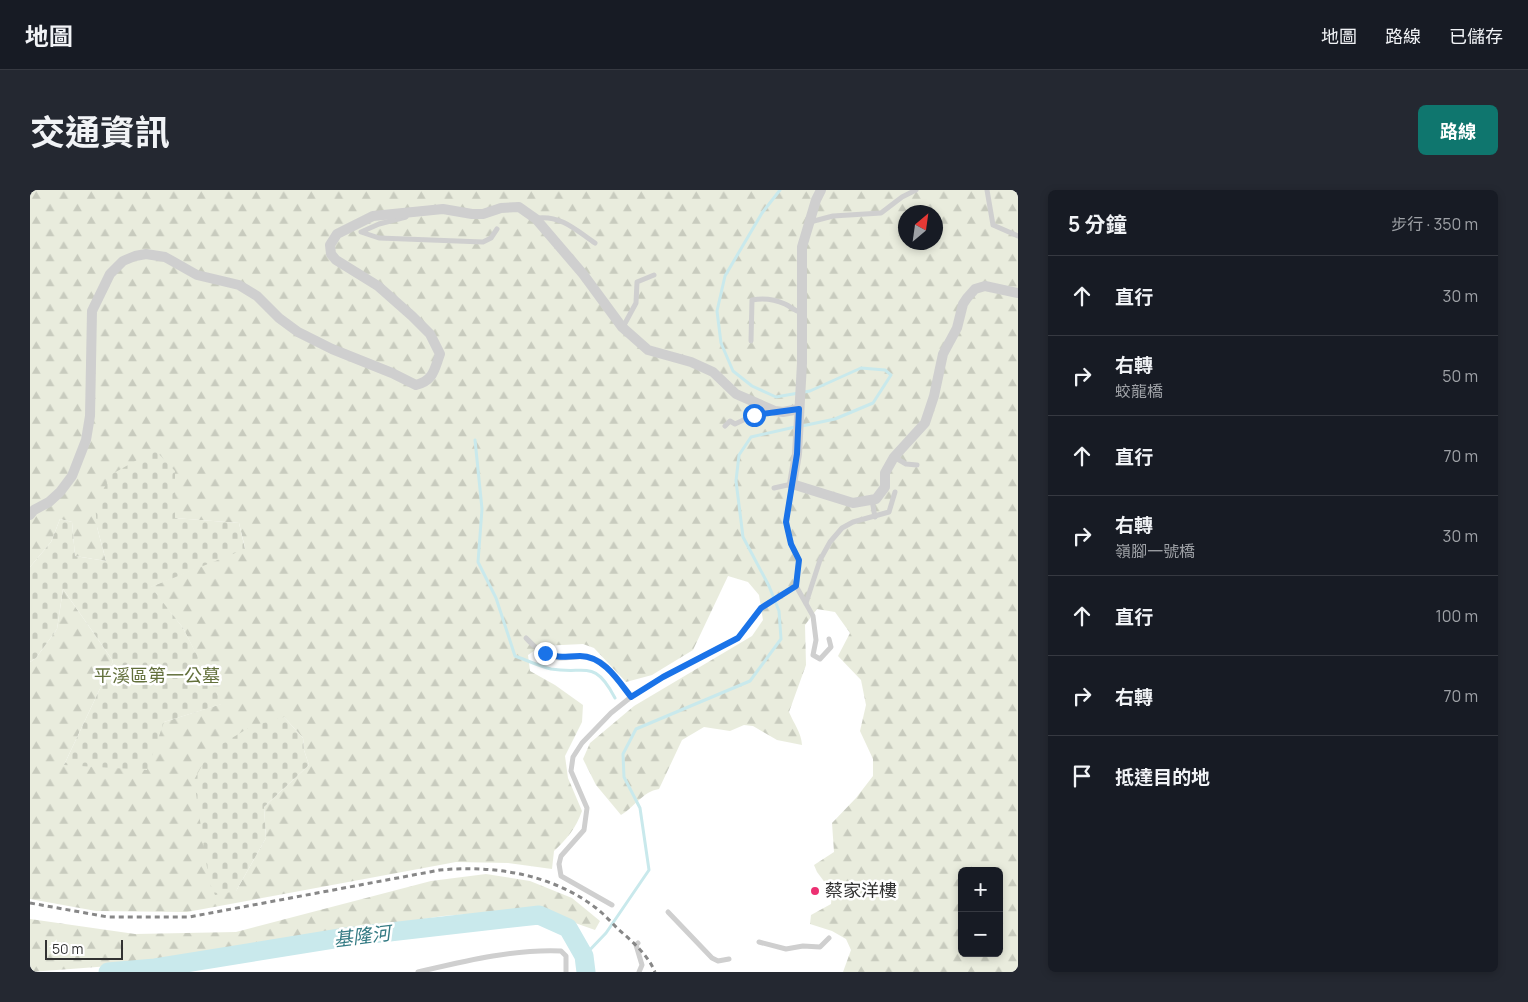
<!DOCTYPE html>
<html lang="zh-TW">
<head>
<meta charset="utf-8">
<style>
  :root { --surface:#171b24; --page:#242831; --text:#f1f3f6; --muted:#9ea1a6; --line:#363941; --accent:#0f766e }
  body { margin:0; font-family:Manrope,"Noto Sans TC",sans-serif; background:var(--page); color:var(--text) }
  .controls { position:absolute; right:15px; bottom:15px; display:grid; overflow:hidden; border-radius:8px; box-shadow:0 2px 8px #0003 }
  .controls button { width:45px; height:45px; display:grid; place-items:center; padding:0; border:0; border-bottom:1px solid var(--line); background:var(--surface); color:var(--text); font:25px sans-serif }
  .compass { position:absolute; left:868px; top:15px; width:45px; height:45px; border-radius:50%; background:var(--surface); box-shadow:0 2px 8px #0003; rotate:29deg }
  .scale { position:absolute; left:15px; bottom:12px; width:78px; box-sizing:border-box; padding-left:5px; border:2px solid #323232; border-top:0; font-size:14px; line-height:18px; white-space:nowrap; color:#323232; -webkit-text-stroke:4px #fff; paint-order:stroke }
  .stop { position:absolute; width:15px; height:15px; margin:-11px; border:4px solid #1a73e8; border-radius:50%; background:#fff }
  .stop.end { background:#1a73e8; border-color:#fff; box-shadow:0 1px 5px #0008 }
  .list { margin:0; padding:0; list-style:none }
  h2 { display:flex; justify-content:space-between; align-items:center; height:65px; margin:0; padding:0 20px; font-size:21px }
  h2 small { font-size:16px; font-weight:400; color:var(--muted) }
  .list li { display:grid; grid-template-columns:32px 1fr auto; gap:15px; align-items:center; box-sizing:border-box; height:80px; padding:0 20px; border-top:1px solid var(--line) }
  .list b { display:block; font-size:19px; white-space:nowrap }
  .list p { margin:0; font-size:16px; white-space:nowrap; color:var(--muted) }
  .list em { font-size:16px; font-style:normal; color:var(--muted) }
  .icon { flex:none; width:28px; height:28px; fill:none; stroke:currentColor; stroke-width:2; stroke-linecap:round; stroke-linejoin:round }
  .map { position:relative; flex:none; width:988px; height:782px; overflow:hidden; border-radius:8px }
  header { display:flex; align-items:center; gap:30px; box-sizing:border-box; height:70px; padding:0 25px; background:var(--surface); border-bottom:1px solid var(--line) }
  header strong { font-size:24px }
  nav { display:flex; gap:28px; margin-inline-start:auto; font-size:18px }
  .intro { display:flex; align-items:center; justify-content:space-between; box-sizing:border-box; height:120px; padding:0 30px }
  h1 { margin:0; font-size:35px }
  .button { padding:12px 22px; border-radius:8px; background:var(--accent); color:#fff; font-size:18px; font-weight:700 }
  main { display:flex; gap:30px; padding:0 30px }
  aside { flex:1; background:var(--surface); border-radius:8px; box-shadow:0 2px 8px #0003 }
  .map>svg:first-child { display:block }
  .forest { fill:url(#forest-firs); fill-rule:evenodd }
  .cemetery { fill:url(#cemetery-stones) }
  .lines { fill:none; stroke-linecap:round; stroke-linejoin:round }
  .stream { stroke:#c9e9ec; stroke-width:3 }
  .river { stroke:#c9e9ec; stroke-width:19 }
  .lane { stroke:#cfcfcf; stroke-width:5 }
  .street { stroke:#cfcfcf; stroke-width:10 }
  .rail { stroke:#878787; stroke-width:3; stroke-dasharray:5 4; stroke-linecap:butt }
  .route { stroke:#1a73e8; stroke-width:6 }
  .poi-dot { fill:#ec3072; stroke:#fff; stroke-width:2 }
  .labels { text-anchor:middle; stroke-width:5; stroke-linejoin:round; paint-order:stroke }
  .park-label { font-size:18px; fill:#63703c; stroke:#fff }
  .poi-label { font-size:18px; fill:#323232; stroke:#fff; text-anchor:start }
  .water-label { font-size:19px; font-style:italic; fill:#357b84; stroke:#fff }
</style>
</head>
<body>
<header>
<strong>地圖</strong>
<nav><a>地圖</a><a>路線</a><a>已儲存</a></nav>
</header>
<div class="intro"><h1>交通資訊</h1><a class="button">路線</a></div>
<main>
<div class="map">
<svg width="988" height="782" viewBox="0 0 988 782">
  <defs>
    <pattern id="forest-firs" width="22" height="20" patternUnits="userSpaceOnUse" patternTransform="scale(1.25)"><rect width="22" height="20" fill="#e9ecdd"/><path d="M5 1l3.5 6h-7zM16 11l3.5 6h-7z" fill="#c8cbbe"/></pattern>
    <pattern id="cemetery-stones" width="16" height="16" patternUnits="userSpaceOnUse" patternTransform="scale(1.25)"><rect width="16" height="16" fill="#e9ecdd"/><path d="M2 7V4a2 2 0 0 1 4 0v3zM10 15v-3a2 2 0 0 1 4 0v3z" fill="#c8cbbe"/></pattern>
  </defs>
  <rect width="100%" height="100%" fill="#fff"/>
  <!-- forest -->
  <g class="forest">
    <path d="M 0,0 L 988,0 L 988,782 L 813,782 L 821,760 L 816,749 L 802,741 L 780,734 L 781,725 L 801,714 L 802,702 L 787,682 L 784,675 L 804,662 L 802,633 L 826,608 L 843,586 L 843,569 L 830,541 L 836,515 L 831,490 L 808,466 L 820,443 L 805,422 L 787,419 L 775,435 L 776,475 L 759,522 C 764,534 771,542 772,555 L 747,550 L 723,536 L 714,535 L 700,541 L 674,537 L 652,550 L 629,599 C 612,602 606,616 591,625 L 566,595 L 553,569 L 560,553 L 604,516 L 722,446 L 733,430 L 729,405 L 718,392 L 698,386 L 663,460 L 622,485 L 596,492 L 564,458 L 553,454 L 511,456 L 498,465 L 500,481 L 525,495 L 553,515 L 552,532 L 535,566 L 538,588 L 552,621 C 546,638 537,649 524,661 L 522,679 L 478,673 L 426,672 L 157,722 L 66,721 L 0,709 L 0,472 L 6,468 L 27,439 L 33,399 L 83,471 L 34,575 L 134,532 L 191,514 L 153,438 L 120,397 L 215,358 L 209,333 L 144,328 L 145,281 L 67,337 L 76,371 L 45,366 L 42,332 L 30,329 L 21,352 L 0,377 ZM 876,22 L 906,22 L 906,52 L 876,52 ZM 254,527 L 273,548 L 274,560 L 279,575 L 234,617 L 236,648 L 206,701 ZM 932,681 L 969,681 L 969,763 L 932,763 Z"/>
    <path d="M 456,684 L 500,691 L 542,708 L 570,731 L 565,740 L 506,719 L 413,726 L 107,774 L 0,782 L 0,729 L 105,744 L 206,742 L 401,691 Z"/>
  </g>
  <!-- cemetery -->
  <g class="cemetery">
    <path d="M 125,260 L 145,281 L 145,328 L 209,333 L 215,359 L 121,397 L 153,438 L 192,514 L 134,532 L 117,580 L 34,575 L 83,471 L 33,399 L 27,439 L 6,468 L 0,472 L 0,377 L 21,352 L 30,329 L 42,332 L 45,366 L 76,371 L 67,337 L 65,314 L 82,284 Z"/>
    <path d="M 254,527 L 273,548 L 274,560 L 279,575 L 234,617 L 236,648 L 206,701 L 185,705 L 179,691 L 164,590 L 180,561 L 222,536 Z"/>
  </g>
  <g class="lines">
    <!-- stream -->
    <g class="stream">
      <path d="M 750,0 L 732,23 L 695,86 L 687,121 L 691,153 L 703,181 L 722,196 L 746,207 L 780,201 L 831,178 L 855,180 L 861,185 L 843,213 L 805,229 L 772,236"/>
      <path d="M 445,250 L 452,319 L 448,372 L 466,408 L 485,466 C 496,470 509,476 521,479 C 556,485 564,468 585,508"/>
      <path d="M 554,766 L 576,743 L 619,680 L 610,618 L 594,587 L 593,564 L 606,539 L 720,491 L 751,449 L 749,421 L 739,396 L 713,347 L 706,291 L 709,265 L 721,247 L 765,237"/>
    </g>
    <!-- river -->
    <path class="river" d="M 78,782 L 125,778 L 316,747 L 509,725 L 538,738 L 554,766 L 556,782"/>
    <!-- lane -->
    <g class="lane">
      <path d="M 957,0 L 963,35 L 988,46"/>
      <path d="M 376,27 L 349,34 L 331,42 L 349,48 L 453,52 L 461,48 L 467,39"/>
      <path d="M 507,28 C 531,25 546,40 565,53"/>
      <path d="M 780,32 L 803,26 L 851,23 L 872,7 L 886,0"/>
      <path d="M 593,137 L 606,113 L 607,92 L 624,85"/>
      <path d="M 721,151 L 722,110 C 733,108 744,109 755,114 C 762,117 763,121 773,123"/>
      <path d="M 695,236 L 700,231 L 705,234 L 724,225 L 742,222"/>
      <path d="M 864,267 L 876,274 L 887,275"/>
      <path d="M 744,298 L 762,294 L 756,332 L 761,354 L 769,370 L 766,396 L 783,426 L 786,450 L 783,465 L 790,469 L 801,457 L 799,449"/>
      <path d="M 842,310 L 845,327"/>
      <path d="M 776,413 L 790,370 L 800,352 L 812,338 L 823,332 L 859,322 L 865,302"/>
      <path d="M 496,448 C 505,458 515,466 529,468 C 542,469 553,463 567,470 C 581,477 591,494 601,507"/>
      <path d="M 582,715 L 531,686 L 529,674 L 531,666 L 554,640 L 557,618 L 541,581 L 543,567 L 552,553 L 581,523 L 601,507 L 633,487 L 708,448 L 731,419 L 766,396"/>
      <path d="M 638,722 L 682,768 L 688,771 L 699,769"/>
      <path d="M 729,752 L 756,759 L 773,756 L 790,757 L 799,748"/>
      <path d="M 608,753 L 606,755 L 612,775 L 609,782"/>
      <path d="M 388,782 C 435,771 483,759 531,761 L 536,766 L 536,782"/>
    </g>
    <!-- street -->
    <g class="street">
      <path d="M 791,0 L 786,10 L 772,57 L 772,173 L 767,264 L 762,294 L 823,313 L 846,309 L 855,297 L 855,283 L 864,267 L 895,233 L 904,206 L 913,164 L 927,138 L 933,114 L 937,108 L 945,99 L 955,96 L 988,103"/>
      <path d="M 0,325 L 4,320 L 19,312 L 30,302 L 42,286 L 56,250 L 60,226 L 62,121 L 80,84 L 93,71 L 105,66 L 116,64 L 135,67 L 167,85 L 209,95 L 227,106 L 249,128 L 268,142 L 302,159 L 362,183 L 386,195 C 404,190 404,180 410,164 L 400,144 L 382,126 L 348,96 L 306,70 L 301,64 L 300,55 L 307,44 L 343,26 L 413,19 L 442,24 L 453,24 L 471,18 L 489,17 L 506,29 L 553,84 L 592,137 L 618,160 L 661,172 L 683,182 L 706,204 L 745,221 L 753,222 L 769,219"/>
    </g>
    <!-- rail -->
    <path class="rail" d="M 0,713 L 78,727 L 159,727 L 410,680 C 464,675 522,684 566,718 C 574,724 581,732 588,739 C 602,751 618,765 625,782"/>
  </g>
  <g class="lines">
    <!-- route -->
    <path class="route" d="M 515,463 C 530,469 535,466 550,466 C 573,466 588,490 601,507 L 633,487 L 708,448 L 731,418 L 766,396 L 769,370 L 761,354 L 756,332 L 767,264 L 769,219 L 724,225"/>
  </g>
  <!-- markers -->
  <circle class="poi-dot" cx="785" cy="701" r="5"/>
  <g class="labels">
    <!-- park labels -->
    <g class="park-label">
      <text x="127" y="492">平溪區第一公墓</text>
    </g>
    <!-- poi labels -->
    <g class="poi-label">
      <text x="795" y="707">蔡家洋樓</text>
    </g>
    <!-- water labels -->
    <g class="water-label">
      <text transform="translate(332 746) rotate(-7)" y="7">基隆河</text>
    </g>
  </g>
</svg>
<div class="controls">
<button>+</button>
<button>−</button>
</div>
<svg class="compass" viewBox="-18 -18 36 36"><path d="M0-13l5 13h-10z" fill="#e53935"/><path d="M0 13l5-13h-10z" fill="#9ea1a6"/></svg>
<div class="scale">50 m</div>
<div class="stop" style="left:724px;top:225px"></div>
<div class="stop end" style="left:515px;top:463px"></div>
</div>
<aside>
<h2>5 分鐘<small>步行 · 350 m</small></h2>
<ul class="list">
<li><svg class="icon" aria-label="ahead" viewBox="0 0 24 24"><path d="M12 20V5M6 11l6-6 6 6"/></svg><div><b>直行</b></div><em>30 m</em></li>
<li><svg class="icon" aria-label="right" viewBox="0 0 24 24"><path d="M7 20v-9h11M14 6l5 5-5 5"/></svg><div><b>右轉</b><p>蛟龍橋</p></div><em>50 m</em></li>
<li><svg class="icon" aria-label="ahead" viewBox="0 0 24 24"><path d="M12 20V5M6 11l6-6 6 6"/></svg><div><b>直行</b></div><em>70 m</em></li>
<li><svg class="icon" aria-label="right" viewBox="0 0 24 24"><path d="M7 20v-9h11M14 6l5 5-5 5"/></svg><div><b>右轉</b><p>嶺腳一號橋</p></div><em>30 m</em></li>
<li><svg class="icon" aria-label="ahead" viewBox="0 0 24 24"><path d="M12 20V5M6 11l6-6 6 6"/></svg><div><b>直行</b></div><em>100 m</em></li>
<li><svg class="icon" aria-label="right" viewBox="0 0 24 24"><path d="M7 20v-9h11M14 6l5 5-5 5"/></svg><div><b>右轉</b></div><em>70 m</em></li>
<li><svg class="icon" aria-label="arrive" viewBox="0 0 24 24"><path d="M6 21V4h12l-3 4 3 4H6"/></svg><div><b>抵達目的地</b></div></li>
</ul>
</aside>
</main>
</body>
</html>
